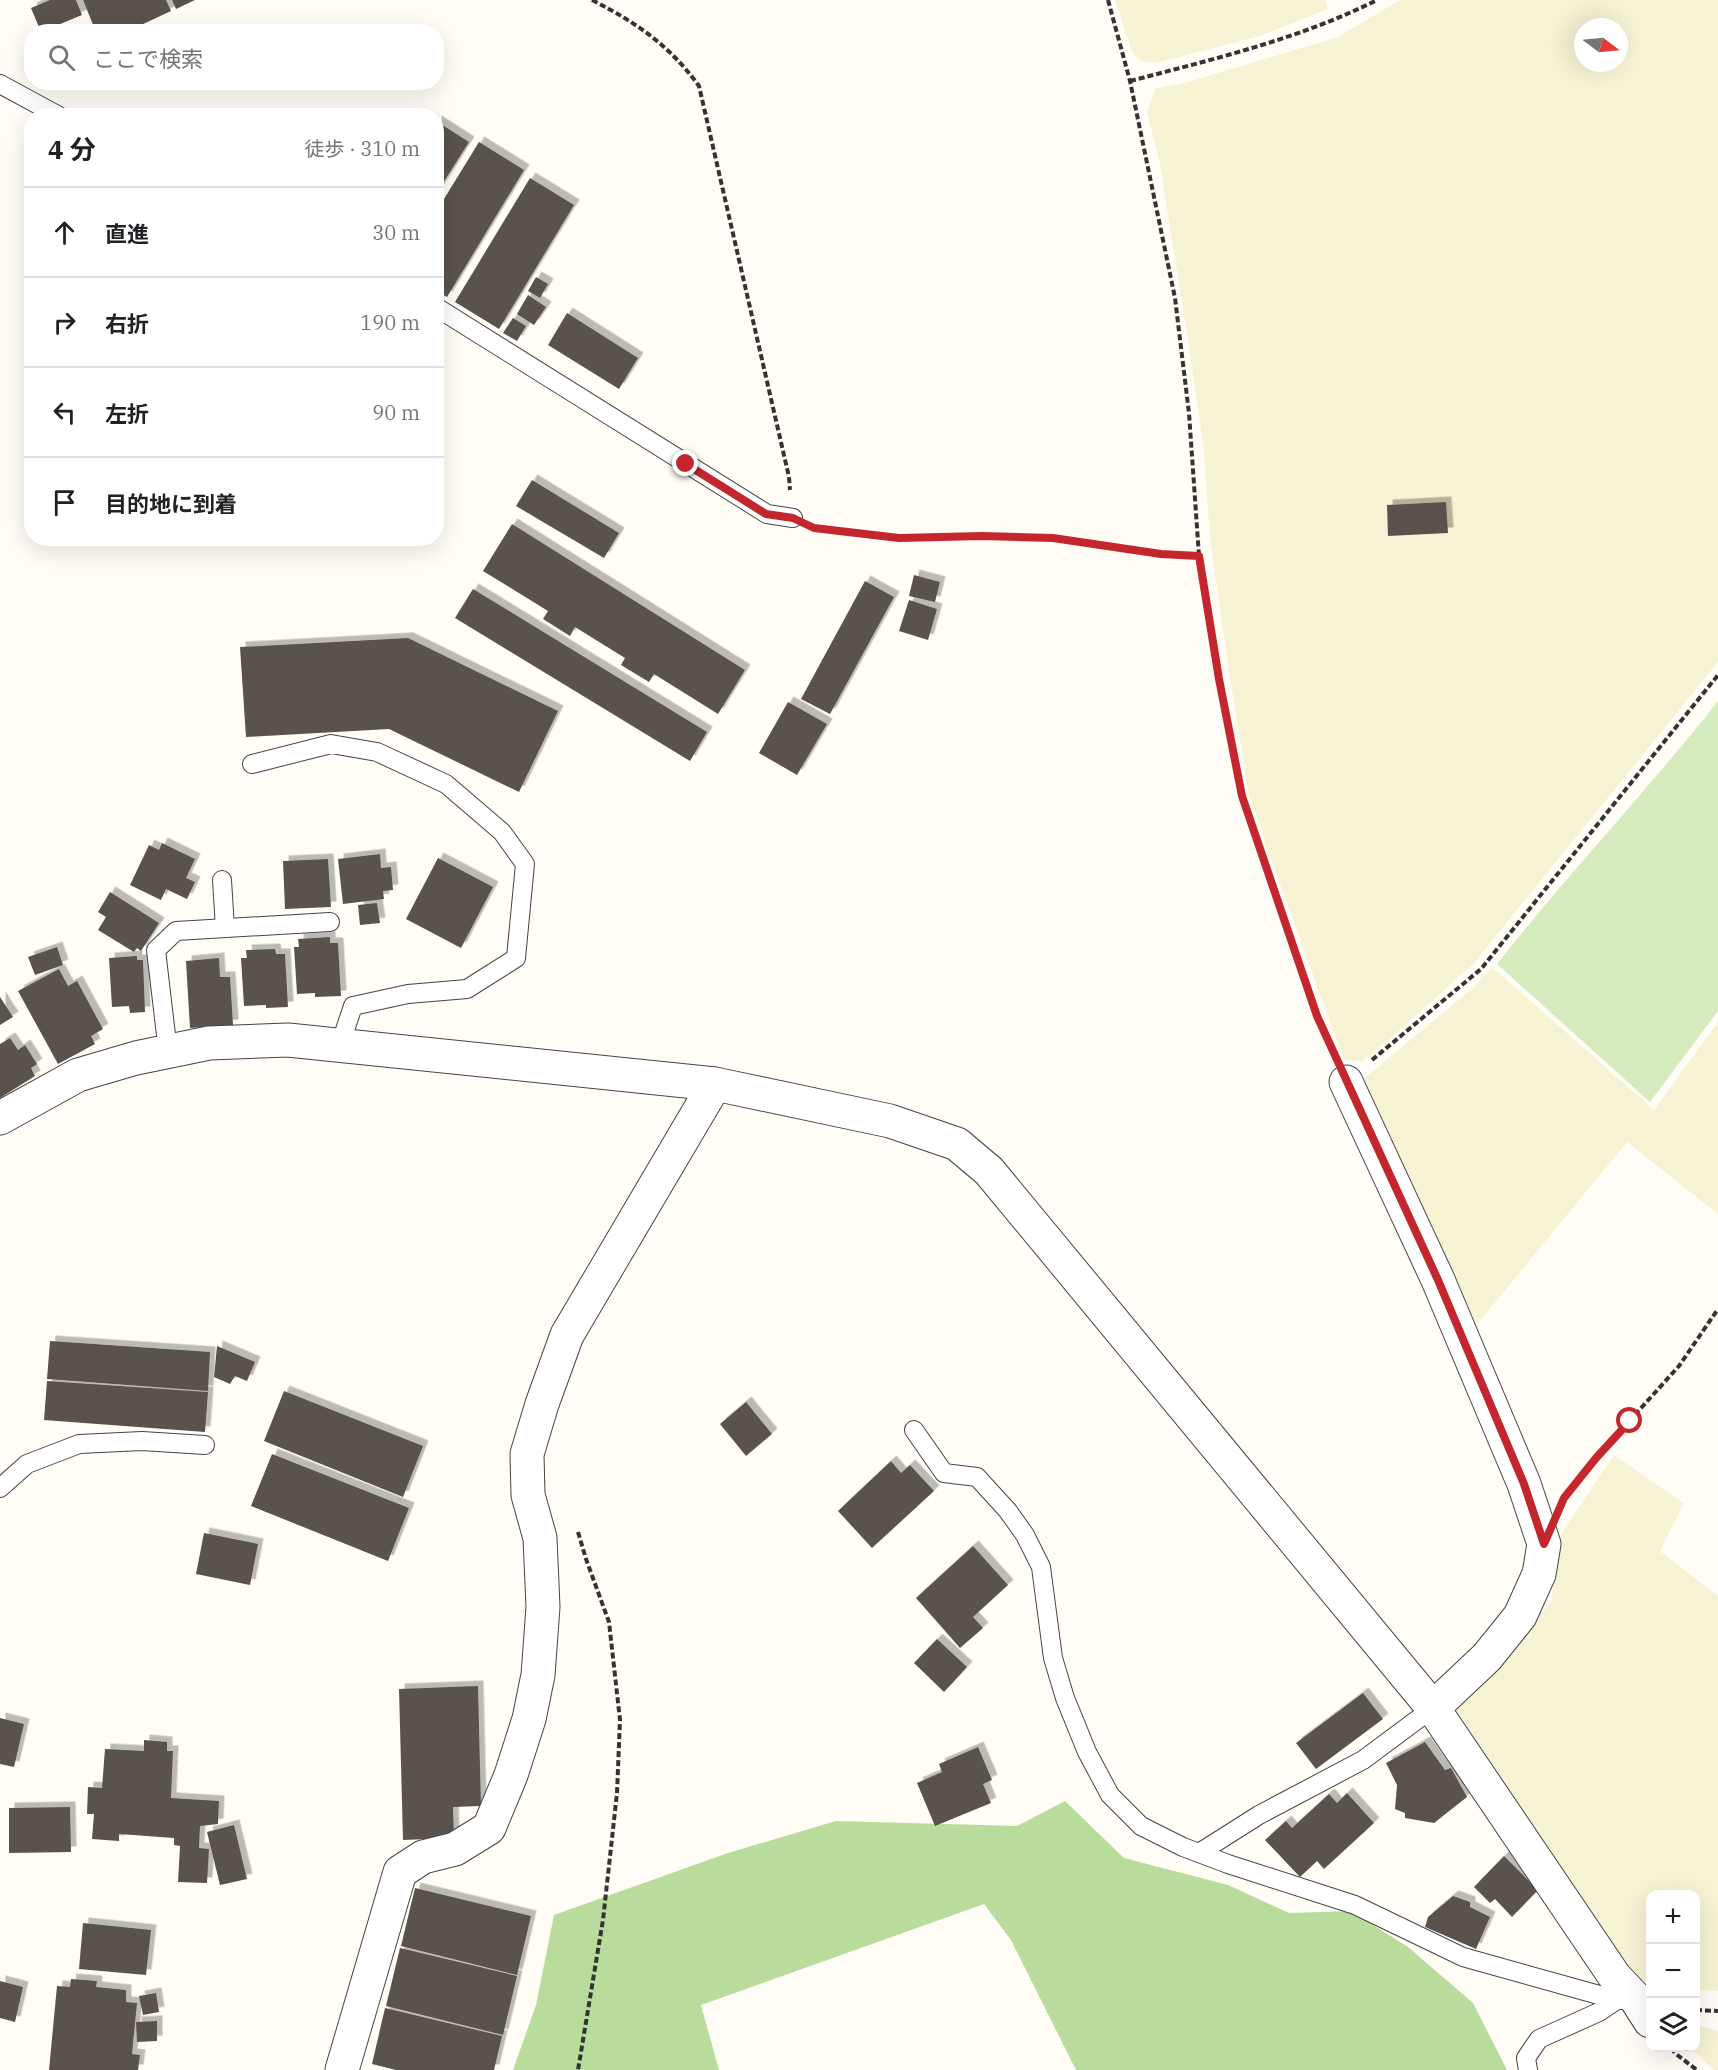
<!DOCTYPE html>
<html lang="ja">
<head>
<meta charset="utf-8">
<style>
  :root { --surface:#fff; --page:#f2f2f2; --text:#202124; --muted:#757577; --line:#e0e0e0 }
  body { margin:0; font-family:"IBM Plex Serif","Noto Sans JP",serif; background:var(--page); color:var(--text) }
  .controls { position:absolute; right:18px; bottom:18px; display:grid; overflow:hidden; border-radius:12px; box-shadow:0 6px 24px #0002 }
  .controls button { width:54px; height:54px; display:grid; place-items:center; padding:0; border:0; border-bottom:2px solid var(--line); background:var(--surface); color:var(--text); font:30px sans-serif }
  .compass { position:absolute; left:1574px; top:18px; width:54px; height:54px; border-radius:50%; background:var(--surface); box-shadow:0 6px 24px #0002; rotate:106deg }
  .stop { position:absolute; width:18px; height:18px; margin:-14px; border:4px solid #c4262e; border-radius:50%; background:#fff }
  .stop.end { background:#c4262e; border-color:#fff; box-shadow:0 2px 6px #0008 }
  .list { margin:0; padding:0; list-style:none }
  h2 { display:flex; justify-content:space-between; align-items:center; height:78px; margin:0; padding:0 24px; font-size:26px }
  h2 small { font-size:20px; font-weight:400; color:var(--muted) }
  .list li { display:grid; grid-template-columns:39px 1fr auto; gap:18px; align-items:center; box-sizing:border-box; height:90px; padding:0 24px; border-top:2px solid var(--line) }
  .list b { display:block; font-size:22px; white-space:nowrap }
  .list em { font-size:20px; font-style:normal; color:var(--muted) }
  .icon { flex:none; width:33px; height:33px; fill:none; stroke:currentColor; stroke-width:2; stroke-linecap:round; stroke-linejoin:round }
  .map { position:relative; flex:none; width:1718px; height:2070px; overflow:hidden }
  .search { position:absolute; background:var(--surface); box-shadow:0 6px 24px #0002; left:24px; top:24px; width:420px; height:66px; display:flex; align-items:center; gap:15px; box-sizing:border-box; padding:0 21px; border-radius:24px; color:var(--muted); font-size:22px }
  .panel { position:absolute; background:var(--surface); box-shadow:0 6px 24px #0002; left:24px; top:108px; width:420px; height:438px; border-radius:24px }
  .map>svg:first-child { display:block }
  .farmland { fill:#f6f3d4; fill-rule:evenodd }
  .green { fill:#d5ebbd }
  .forest { fill:#b9dc9c }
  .building { fill:#5a524d; filter:url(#shadow) }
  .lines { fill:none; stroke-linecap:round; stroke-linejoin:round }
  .lane-casing { stroke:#444; stroke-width:20 }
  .street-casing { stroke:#444; stroke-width:35 }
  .path { stroke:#333; stroke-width:4; stroke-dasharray:6 3; stroke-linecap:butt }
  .lane { stroke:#fff; stroke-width:18 }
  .street { stroke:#fff; stroke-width:33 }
  .route { stroke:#c4262e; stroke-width:8 }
</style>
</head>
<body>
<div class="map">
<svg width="1718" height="2070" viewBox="0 0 1718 2070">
  <defs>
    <filter id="shadow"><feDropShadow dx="5.5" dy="-5.5" stdDeviation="0" flood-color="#0004"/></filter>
  </defs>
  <rect width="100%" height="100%" fill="#fffdf5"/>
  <!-- farmland -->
  <g class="farmland">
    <path d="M 1115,0 L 1326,0 L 1328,9 L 1260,36 L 1155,63 L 1142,61 L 1133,54 Z"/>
    <path d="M 1400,0 L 1718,0 L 1718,662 L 1474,963 L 1389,1040 L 1362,1061 L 1344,1060 L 1267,848 L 1248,791 L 1228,664 L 1210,538 L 1204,450 L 1187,334 L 1159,159 L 1147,113 L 1155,89 L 1188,82 L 1338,37 ZM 1583,27 L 1619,27 L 1619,63 L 1583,63 Z"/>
    <path d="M 1492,967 L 1654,1110 L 1718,1022 L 1718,1214 L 1627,1142 L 1469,1334 L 1362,1080 L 1473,988 Z"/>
    <path d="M 1614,1455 L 1684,1503 L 1660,1551 L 1718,1596 L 1718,1991 L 1696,1989 L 1696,1894 L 1650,1894 L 1650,1982 L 1639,1980 L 1611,1956 L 1453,1718 L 1456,1705 L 1498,1664 L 1551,1602 L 1561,1534 Z"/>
    <path d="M 1696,2025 L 1718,2031 L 1718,2070 L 1714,2070 L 1691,2048 L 1696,2048 Z"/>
  </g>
  <!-- green -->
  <path class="green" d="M 1718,701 L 1718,1011 L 1650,1102 L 1497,964 C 1568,874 1647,791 1718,701 Z"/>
  <!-- forest -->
  <path class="forest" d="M 1065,1801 L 1124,1858 L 1228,1885 L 1289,1913 L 1351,1911 L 1408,1947 L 1473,2003 L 1507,2070 L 1076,2070 L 1011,1940 L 984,1904 L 701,2005 L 719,2070 L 513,2070 L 536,2005 L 554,1915 L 728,1853 L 836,1821 L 1017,1826 Z"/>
  <!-- building -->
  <g class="building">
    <path d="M 50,0 L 76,0 L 82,15 L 41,32 L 31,8 Z"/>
    <path d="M 83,0 L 166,0 L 171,11 L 126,32 L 96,32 Z"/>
    <path d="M 172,0 L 195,0 L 176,9 Z"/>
    <path d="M 436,121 L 469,142 L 436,194 Z"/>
    <path d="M 479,142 L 524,170 L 447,297 L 436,291 L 436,212 Z"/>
    <path d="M 530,178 L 574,205 L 499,329 L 455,302 Z"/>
    <path d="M 536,277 L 548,284 L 540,298 L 528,291 Z"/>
    <path d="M 528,295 L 546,307 L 534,325 L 517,314 Z"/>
    <path d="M 567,313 L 638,358 L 619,389 L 548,345 Z"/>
    <path d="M 513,318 L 526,326 L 517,341 L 503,333 Z"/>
    <path d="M 532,480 L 619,533 L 604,558 L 516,506 Z"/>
    <path d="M 1446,502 L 1448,533 L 1388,536 L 1387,505 Z"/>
    <path d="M 512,524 L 745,670 L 718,714 L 654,674 L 649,682 L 621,665 L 625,658 L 575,627 L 570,636 L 543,619 L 548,611 L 483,571 Z"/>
    <path d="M 914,575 L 940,582 L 935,602 L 909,596 Z"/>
    <path d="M 865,581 L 894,597 L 830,714 L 801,699 Z"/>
    <path d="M 473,589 L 707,732 L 690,761 L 455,618 Z"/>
    <path d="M 909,600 L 937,609 L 928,640 L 899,631 Z"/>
    <path d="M 408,638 L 558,711 L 519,792 L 389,729 L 246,737 L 240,647 Z"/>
    <path d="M 788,702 L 827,724 L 797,775 L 759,753 Z"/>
    <path d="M 162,843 L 195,859 L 186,878 L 195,882 L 187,899 L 166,889 L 161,900 L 130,885 L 149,845 L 159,850 Z"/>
    <path d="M 380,854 L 381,868 L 391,867 L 393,890 L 383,891 L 384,899 L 343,904 L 338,859 Z"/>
    <path d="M 438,858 L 493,887 L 461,948 L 406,919 Z"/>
    <path d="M 328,859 L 331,907 L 285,909 L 283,861 Z"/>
    <path d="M 110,892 L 159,923 L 141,951 L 137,948 L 134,952 L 98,930 L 106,917 L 98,912 Z"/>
    <path d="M 377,903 L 380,923 L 360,925 L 358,905 Z"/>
    <path d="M 330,937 L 330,943 L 338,943 L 341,996 L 315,997 L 315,993 L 297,994 L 294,947 L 299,947 L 298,939 Z"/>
    <path d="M 57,947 L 63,965 L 35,975 L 28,957 Z"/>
    <path d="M 275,949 L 276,954 L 285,954 L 288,1007 L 266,1008 L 266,1005 L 244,1006 L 241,958 L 247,958 L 246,950 Z"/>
    <path d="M 137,956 L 137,960 L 143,960 L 145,1012 L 130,1013 L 129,1006 L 112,1007 L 109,958 Z"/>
    <path d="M 219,958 L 220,977 L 230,977 L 233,1025 L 190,1028 L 186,961 Z"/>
    <path d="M 59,969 L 68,986 L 77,981 L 103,1029 L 91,1036 L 95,1044 L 58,1064 L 18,991 Z"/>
    <path d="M 0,997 L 13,1017 L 0,1025 Z"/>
    <path d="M 10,1038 L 18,1050 L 25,1045 L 37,1064 L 31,1068 L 35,1076 L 0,1098 L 0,1044 Z"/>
    <path d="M 50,1341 L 210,1352 L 208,1391 L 47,1379 Z"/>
    <path d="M 217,1346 L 255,1362 L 247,1381 L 235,1376 L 230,1384 L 214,1377 Z"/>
    <path d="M 47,1381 L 208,1392 L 205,1432 L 44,1420 Z"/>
    <path d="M 284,1391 L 423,1446 L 403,1497 L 264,1441 Z"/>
    <path d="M 746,1402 L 772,1434 L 746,1456 L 720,1424 Z"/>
    <path d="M 272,1454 L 409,1508 L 388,1561 L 251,1506 Z"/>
    <path d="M 891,1461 L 901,1473 L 910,1465 L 934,1491 L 872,1548 L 838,1511 Z"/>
    <path d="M 204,1533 L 258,1544 L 250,1585 L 196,1574 Z"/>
    <path d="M 973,1546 L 1008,1585 L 973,1617 L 983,1628 L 960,1648 L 916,1598 Z"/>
    <path d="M 937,1639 L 967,1667 L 944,1692 L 914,1663 Z"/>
    <path d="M 478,1686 L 481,1806 L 453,1807 L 454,1838 L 403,1840 L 399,1689 Z"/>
    <path d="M 1363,1693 L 1383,1719 L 1316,1769 L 1296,1743 Z"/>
    <path d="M 0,1718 L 24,1724 L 14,1767 L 0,1764 Z"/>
    <path d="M 144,1740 L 167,1742 L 167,1751 L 173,1751 L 171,1798 L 219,1801 L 218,1824 L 200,1826 L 199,1848 L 209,1849 L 207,1883 L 178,1882 L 180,1846 L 174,1845 L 174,1838 L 119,1834 L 119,1841 L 92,1839 L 94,1814 L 87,1814 L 88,1787 L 102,1788 L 105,1749 L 144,1751 Z"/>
    <path d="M 1425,1742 L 1445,1770 L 1451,1768 L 1467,1797 L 1434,1823 L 1405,1818 L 1405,1813 L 1395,1809 L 1397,1785 L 1386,1763 Z"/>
    <path d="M 978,1747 L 992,1780 L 983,1784 L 991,1803 L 935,1826 L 917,1783 L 942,1772 L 939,1764 Z"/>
    <path d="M 1347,1793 L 1374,1823 L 1324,1869 L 1317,1861 L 1300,1877 L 1265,1840 L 1286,1821 L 1292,1828 L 1329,1794 L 1337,1803 Z"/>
    <path d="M 70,1807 L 71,1852 L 9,1853 L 9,1808 Z"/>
    <path d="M 234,1825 L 247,1879 L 220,1885 L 207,1832 Z"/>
    <path d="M 1504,1856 L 1538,1890 L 1512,1917 L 1495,1899 L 1490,1903 L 1474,1887 Z"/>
    <path d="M 415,1888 L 531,1916 L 517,1975 L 401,1946 Z"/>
    <path d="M 1453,1896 L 1470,1902 L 1470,1907 L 1490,1917 L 1476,1949 L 1425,1927 L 1428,1917 Z"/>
    <path d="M 83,1923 L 151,1930 L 146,1975 L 79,1969 Z"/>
    <path d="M 400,1948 L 517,1976 L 503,2035 L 386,2006 Z"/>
    <path d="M 71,1979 L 97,1981 L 96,1987 L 126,1990 L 126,2002 L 137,2003 L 132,2054 L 140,2055 L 138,2070 L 49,2070 L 57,1986 L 70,1987 Z"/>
    <path d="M 0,1981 L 23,1987 L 15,2022 L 0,2018 Z"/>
    <path d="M 156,1993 L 159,2012 L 143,2015 L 139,1996 Z"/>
    <path d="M 385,2008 L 502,2036 L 494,2070 L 396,2070 L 372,2064 Z"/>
    <path d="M 157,2021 L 157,2041 L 137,2042 L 136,2022 Z"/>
  </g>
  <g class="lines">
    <!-- lane casing -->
    <g class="lane-casing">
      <g id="lane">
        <path d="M 0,84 L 59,116"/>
        <path d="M 436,307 L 767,514 L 793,518"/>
        <path d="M 252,764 L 331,744 L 377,752 L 446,784 L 502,832 L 525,864 L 516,958 L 467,989 L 408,994 L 353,1006 L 340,1045"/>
        <path d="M 222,880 L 225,928"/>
        <path d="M 168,1052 L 156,950 L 176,931 L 330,922"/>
        <path d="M 914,1430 L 944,1473 L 977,1477 L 1008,1511 L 1025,1535 L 1041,1567 L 1053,1658 L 1065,1698 L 1087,1752 L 1110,1795 L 1141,1826 L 1183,1847 L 1228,1864 L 1355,1905 L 1463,1957 L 1617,2000"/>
        <path d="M 0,1488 L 27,1464 L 79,1444 L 142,1441 L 205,1445"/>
        <path d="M 1199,1853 L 1259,1815 L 1363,1760 L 1433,1708"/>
        <path d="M 1528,2070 L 1526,2058 L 1539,2039 L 1599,2012 L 1617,2000 L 1625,2000"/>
      </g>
    </g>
    <!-- street casing -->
    <g class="street-casing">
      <g id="street">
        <path d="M 1346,1082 L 1438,1280 L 1524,1484 L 1544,1544 L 1539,1574 L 1520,1616 L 1487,1657 L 1433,1708"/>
        <path d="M 0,1118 L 78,1075 L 136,1058 L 209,1043 L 288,1040 L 715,1084 L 890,1121 L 957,1144 L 989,1171 L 1433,1708 L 1615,1977 L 1636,1999 L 1650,2021"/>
        <path d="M 342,2070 L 400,1872 L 423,1857 L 455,1849 L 489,1828 L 511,1775 L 529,1719 L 538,1675 L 543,1607 L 540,1538 L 528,1495 L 527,1454 L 542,1404 L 567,1335 L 715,1084"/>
      </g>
    </g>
    <!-- path -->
    <g class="path">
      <path d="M 592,0 C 637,23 669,45 699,86 L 789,477 L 790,490"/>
      <path d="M 1108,0 L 1130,81 L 1175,298 L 1189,413 L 1199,556 L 1219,679 L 1242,797 L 1317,1016 L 1333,1051"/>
      <path d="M 1130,81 C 1214,59 1299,39 1377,0"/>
      <path d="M 818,528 L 899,538 L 982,536 L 1053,538 L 1161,554 L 1199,556"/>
      <path d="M 1372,1060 L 1481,969 L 1718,675"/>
      <path d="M 1565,1497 L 1596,1458 L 1679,1366 L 1718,1309"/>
      <path d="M 578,1532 L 586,1559 L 609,1622 L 620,1720 L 617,1793 L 603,1920 L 578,2070"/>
      <path d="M 1696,2010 L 1718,2011"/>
      <path d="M 1671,2048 L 1676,2054 L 1697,2070"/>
    </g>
    <!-- lane -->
    <use href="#lane" class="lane"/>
    <!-- street -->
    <use href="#street" class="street"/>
  </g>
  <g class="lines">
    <!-- route -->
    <path class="route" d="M 686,464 L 766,514 L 793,518 L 814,528 L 899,538 L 982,536 L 1053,538 L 1161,554 L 1199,556 L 1219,679 L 1242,796 L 1317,1016 L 1438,1280 L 1524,1484 L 1544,1544 L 1564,1498 L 1596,1458 L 1630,1421"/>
  </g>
</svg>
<div class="controls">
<button>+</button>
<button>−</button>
<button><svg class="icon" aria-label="layers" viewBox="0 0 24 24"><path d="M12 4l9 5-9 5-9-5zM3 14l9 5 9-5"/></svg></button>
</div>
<svg class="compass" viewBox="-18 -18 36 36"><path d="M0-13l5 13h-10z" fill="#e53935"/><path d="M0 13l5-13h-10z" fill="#757577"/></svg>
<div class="stop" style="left:1630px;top:1421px"></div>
<div class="stop end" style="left:686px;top:464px"></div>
<div class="search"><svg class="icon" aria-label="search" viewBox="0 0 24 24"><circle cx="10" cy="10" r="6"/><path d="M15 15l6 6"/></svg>ここで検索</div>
<section class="panel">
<h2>4 分<small>徒歩 · 310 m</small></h2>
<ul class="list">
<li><svg class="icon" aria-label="ahead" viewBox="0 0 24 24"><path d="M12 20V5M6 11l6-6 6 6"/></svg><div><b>直進</b></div><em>30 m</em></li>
<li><svg class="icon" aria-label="right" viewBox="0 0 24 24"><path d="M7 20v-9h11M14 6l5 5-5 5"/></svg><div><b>右折</b></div><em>190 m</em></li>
<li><svg class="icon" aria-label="left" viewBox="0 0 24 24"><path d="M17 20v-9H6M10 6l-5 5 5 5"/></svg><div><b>左折</b></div><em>90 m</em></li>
<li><svg class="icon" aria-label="arrive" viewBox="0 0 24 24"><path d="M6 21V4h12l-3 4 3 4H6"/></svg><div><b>目的地に到着</b></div></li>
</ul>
</section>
</div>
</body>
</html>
